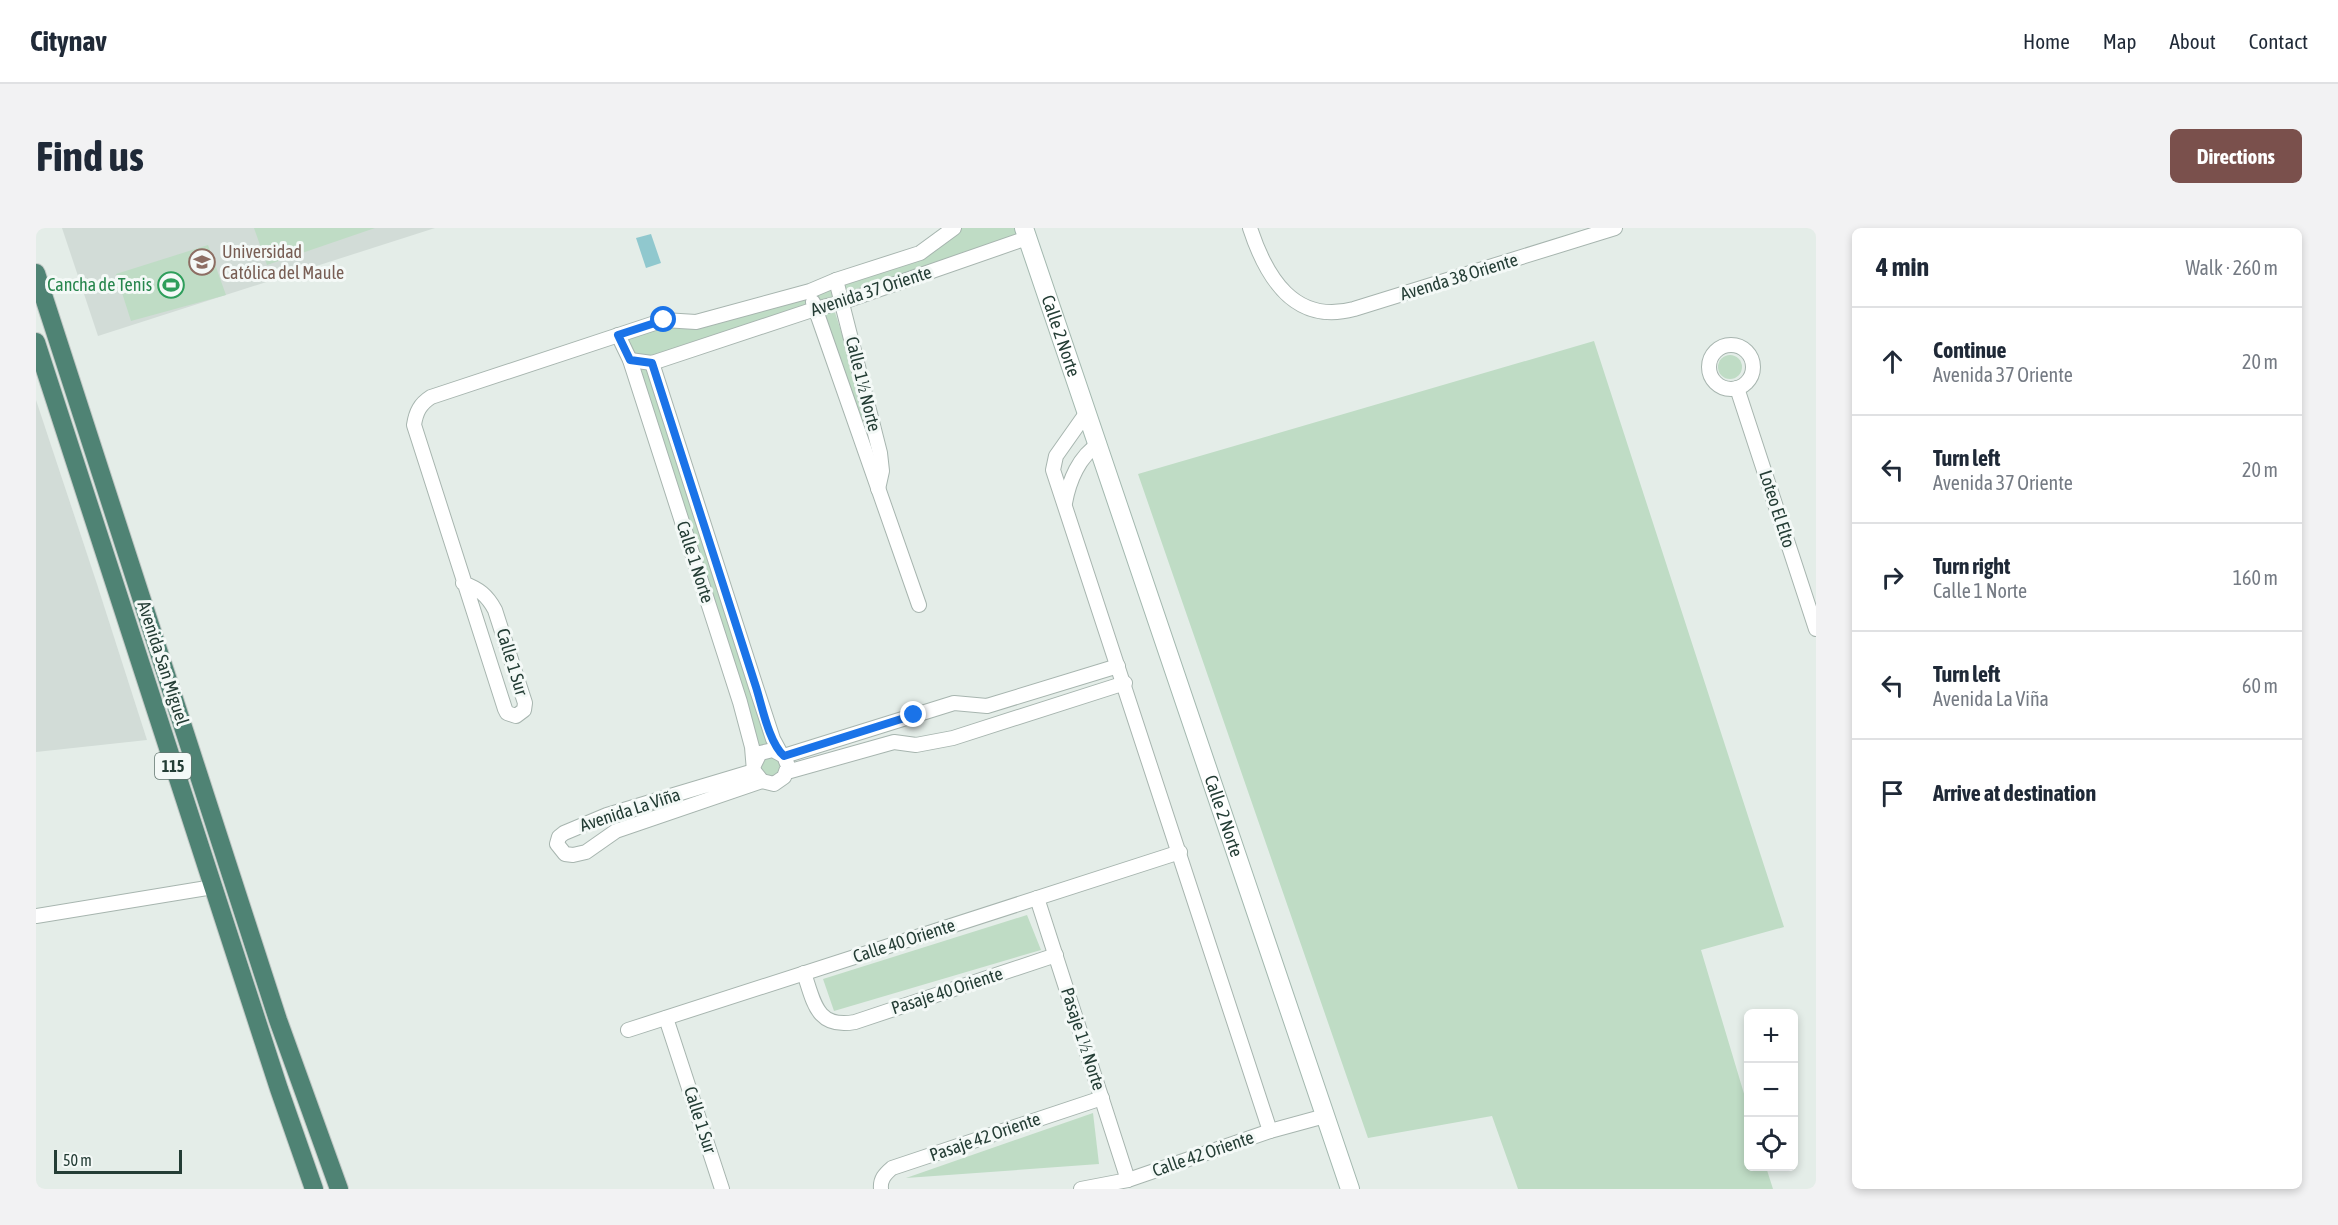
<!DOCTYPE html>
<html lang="en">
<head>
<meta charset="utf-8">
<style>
  :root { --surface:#fff; --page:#f2f2f3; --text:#1f2937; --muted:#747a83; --line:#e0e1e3; --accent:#7a504c }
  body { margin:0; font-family:"Asap Condensed",sans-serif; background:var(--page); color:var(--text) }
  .controls { position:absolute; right:18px; bottom:18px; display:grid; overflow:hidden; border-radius:9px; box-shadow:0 3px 9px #0003 }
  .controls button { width:54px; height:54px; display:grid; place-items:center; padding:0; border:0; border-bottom:2px solid var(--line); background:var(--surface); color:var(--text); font:30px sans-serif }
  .scale { position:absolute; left:18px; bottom:15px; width:128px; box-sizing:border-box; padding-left:6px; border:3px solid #243d35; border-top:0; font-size:16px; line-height:21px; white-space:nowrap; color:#243d35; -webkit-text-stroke:4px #f4f9f7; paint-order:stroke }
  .stop { position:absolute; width:18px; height:18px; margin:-14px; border:4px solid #1a73e8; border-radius:50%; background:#fff }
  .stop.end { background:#1a73e8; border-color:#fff; box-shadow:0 2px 6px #0008 }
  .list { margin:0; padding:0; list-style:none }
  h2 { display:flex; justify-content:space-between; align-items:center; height:78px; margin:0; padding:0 24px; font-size:26px }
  h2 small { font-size:20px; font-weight:400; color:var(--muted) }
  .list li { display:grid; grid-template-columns:39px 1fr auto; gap:18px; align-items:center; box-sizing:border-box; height:108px; padding:0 24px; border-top:2px solid var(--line) }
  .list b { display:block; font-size:22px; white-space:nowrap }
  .list p { margin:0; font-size:20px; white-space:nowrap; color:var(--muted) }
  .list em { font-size:20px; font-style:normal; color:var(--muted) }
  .icon { flex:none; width:33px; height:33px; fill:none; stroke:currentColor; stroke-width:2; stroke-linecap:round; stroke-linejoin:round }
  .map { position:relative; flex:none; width:1780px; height:961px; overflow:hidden; border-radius:9px }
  header { display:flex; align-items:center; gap:36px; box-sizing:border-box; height:84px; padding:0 30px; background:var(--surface); border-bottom:2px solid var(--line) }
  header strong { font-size:28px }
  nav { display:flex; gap:33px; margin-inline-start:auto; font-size:21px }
  .intro { display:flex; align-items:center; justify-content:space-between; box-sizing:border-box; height:144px; padding:0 36px }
  h1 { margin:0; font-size:42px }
  .button { padding:15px 27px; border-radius:9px; background:var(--accent); color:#fff; font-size:21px; font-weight:700 }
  main { display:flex; gap:36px; padding:0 36px }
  aside { flex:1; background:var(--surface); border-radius:9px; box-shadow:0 3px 9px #0003 }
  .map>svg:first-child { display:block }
  .built { fill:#d2dcd7 }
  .green { fill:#bfdcc5 }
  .water { fill:#90c8ce }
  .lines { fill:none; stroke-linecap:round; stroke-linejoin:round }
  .minor-casing { stroke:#a7b5af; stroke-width:16 }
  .secondary-casing { stroke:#a3b8af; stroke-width:20 }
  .trunk-casing { stroke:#c2c9c6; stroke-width:20 }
  .minor { stroke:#fff; stroke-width:14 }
  .secondary { stroke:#fff; stroke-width:18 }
  .trunk { stroke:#4f8374; stroke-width:18 }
  .route { stroke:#1a73e8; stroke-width:8 }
  .labels { text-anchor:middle; stroke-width:6; stroke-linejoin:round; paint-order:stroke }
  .shield { fill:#f4f9f7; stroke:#62756f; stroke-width:1.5 }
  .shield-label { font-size:16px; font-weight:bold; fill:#243d35 }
  .education-label { font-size:18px; fill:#785e54; stroke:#f4f9f7; text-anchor:start }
  .street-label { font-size:18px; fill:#243d35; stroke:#f4f9f7 }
  .leisure-label { font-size:18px; fill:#27864d; stroke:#f4f9f7; text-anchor:end }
</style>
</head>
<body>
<header>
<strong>Citynav</strong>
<nav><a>Home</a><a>Map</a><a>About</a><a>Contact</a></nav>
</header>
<div class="intro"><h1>Find us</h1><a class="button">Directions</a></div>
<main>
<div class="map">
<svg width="1780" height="961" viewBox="0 0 1780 961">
  <rect width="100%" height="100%" fill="#e4ede8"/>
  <!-- built -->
  <g class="built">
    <path d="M 26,0 L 399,0 L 62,108 Z"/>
    <path d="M 0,172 L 60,353 L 111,512 L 0,524 Z"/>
  </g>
  <!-- green -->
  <g class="green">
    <path d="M 218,0 L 339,0 L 231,37 Z"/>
    <path d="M 918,0 L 988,0 L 991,10 L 796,75 L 844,225 L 842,261 L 779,81 L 617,135 L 751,544 L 726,553 L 584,115 L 628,92 L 645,94 L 884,25 Z"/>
    <path d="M 172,17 L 190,67 L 95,93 L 80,46 Z"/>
    <path d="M 1558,113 L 1748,699 L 1665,722 L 1712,879 L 1712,938 L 1730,939 L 1737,961 L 1482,961 L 1456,888 L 1332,910 L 1102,246 Z"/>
    <circle cx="1694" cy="139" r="12"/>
    <path d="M 991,687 L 1005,722 L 798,783 L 787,751 Z"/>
    <path d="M 1057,885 L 1063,936 L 870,950 Z"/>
  </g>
  <!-- water -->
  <path class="water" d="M 615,6 L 625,35 L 610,40 L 600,10 Z"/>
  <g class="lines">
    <!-- minor casing -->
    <g class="minor-casing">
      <g id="minor">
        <path d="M 1214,0 C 1230,49 1258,97 1318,81 L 1579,0"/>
        <path d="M 800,52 L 844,225 L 846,243 L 842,261"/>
        <path d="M 777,74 L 883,377"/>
        <path d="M 582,107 L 594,132 L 704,474 L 716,519 L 718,543 L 726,553 L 738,556 L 748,549 L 752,538 L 748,528 L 737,522 L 724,525 L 718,537"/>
        <circle cx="1695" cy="139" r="22"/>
        <path d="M 594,132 L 616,135 L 779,81 L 807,74 L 991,10"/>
        <path d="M 616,135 L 720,459 L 737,511 L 744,524"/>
        <path d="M 1701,160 L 1780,401"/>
        <path d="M 1051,184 L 1020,228 L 1017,242 L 1234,903"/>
        <path d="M 1029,275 C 1033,253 1043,228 1063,216"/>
        <path d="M 427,355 C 443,361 451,367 459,382 L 489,475 L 488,482 L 480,488 L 471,485 L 469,481 L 378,197 C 380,184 384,176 395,169 L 628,92 L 660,94 L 774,63 L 800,52 L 884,25 L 918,0"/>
        <path d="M 748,528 L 918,475 L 951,478 L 1082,438"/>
        <path d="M 718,543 L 571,587 L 528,605 L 523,609 L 521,616 L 529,626 L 537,627 L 550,624 L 580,603 L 726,553"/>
        <path d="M 751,544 L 858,514 L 880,517 L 917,510 L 1089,455"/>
        <path d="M 1001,670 L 1092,952"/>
        <path d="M 0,688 L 177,659"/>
        <path d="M 768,745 C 778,775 781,801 819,794 L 1020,727"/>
        <path d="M 630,790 L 686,961"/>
        <path d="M 592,802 L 1144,624"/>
        <path d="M 845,961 C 844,951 849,946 856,940 L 1066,870"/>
        <path d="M 1045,961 L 1092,952 L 1234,903 L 1289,888"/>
      </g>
    </g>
    <!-- secondary casing -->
    <g class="secondary-casing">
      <g id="secondary">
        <path id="s1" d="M 988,0 L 1314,961"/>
      </g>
    </g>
    <!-- trunk casing -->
    <g class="trunk-casing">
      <g id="trunk">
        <path d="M 0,45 L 242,792 L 303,961"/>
        <path d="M 0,114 L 243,861 L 278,961"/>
      </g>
    </g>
    <!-- minor -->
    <use href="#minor" class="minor"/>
    <!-- secondary -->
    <use href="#secondary" class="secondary"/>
    <!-- trunk -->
    <use href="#trunk" class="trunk"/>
  </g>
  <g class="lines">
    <!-- route -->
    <path class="route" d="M 628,92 L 582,107 L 594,132 L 616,135 L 720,459 C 726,478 733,515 748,528 L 878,487"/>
  </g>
  <!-- icons -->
  <defs>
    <g id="university-ring" transform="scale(1.35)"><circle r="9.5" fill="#f4f9f7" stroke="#8d6e63" stroke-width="1.5"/><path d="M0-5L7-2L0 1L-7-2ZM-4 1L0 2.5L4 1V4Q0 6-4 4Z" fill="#8d6e63"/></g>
    <g id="stadium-ring" transform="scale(1.35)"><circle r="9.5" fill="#f4f9f7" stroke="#2e9e5b" stroke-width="1.5"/><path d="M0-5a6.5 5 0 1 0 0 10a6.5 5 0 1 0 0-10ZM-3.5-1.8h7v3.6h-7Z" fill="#2e9e5b"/></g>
  </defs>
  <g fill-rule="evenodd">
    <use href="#university-ring" x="166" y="34"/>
    <use href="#stadium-ring" x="135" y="57"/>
  </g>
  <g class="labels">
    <!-- shield labels -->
    <rect class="shield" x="119" y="525" width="36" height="26" rx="4.5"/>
    <g class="shield-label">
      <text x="137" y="544">115</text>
    </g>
    <!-- education labels -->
    <g class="education-label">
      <text x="186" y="30">Universidad<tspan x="186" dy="21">Católica del Maule</tspan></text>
    </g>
    <!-- street labels -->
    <g class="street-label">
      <text transform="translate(1423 49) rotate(-17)" y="6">Avenda 38 Oriente</text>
      <text transform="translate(835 63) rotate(-18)" y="6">Avenida 37 Oriente</text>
      <text dy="6" stroke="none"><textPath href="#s1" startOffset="114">Calle 2 Norte</textPath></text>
      <text transform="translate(827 156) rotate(76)" y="6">Calle 1½ Norte</text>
      <text transform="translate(1741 281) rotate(72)" y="6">Loteo El Elto</text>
      <text transform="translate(659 334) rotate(72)" y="6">Calle 1 Norte</text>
      <text transform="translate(476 434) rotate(73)" y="6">Calle 1 Sur</text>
      <text transform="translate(127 435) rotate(72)" y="6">Avenida San Miguel</text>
      <text transform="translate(594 582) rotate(-18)" y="6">Avenida La Viña</text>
      <text dy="6" stroke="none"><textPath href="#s1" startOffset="621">Calle 2 Norte</textPath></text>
      <text transform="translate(868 713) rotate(-18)" y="6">Calle 40 Oriente</text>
      <text transform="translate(911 763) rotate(-18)" y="6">Pasaje 40 Oriente</text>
      <text transform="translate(1047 811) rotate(72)" y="6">Pasaje 1½ Norte</text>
      <text transform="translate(664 892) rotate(72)" y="6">Calle 1 Sur</text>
      <text transform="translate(949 909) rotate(-19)" y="6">Pasaje 42 Oriente</text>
      <text transform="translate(1167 926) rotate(-19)" y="6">Calle 42 Oriente</text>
    </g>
    <!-- leisure labels -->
    <g class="leisure-label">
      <text x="116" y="63">Cancha de Tenis</text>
    </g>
  </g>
</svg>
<div class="controls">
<button>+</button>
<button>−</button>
<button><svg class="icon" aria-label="locate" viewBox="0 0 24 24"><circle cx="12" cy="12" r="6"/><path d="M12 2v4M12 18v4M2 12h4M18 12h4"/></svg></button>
</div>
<div class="scale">50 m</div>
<div class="stop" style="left:628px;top:92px"></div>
<div class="stop end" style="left:878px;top:487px"></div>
</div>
<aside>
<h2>4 min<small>Walk · 260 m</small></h2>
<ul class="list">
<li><svg class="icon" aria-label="ahead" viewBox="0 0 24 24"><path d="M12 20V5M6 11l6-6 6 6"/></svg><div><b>Continue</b><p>Avenida 37 Oriente</p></div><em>20 m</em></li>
<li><svg class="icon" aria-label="left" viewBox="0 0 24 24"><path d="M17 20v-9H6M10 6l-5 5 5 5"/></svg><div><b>Turn left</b><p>Avenida 37 Oriente</p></div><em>20 m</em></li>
<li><svg class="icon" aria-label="right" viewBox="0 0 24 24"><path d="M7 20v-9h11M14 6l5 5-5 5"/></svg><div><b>Turn right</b><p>Calle 1 Norte</p></div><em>160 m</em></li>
<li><svg class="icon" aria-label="left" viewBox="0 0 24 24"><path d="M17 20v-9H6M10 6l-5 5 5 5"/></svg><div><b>Turn left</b><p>Avenida La Viña</p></div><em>60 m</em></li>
<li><svg class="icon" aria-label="arrive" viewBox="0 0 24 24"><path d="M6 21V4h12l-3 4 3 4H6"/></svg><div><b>Arrive at destination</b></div></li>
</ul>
</aside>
</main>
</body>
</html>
